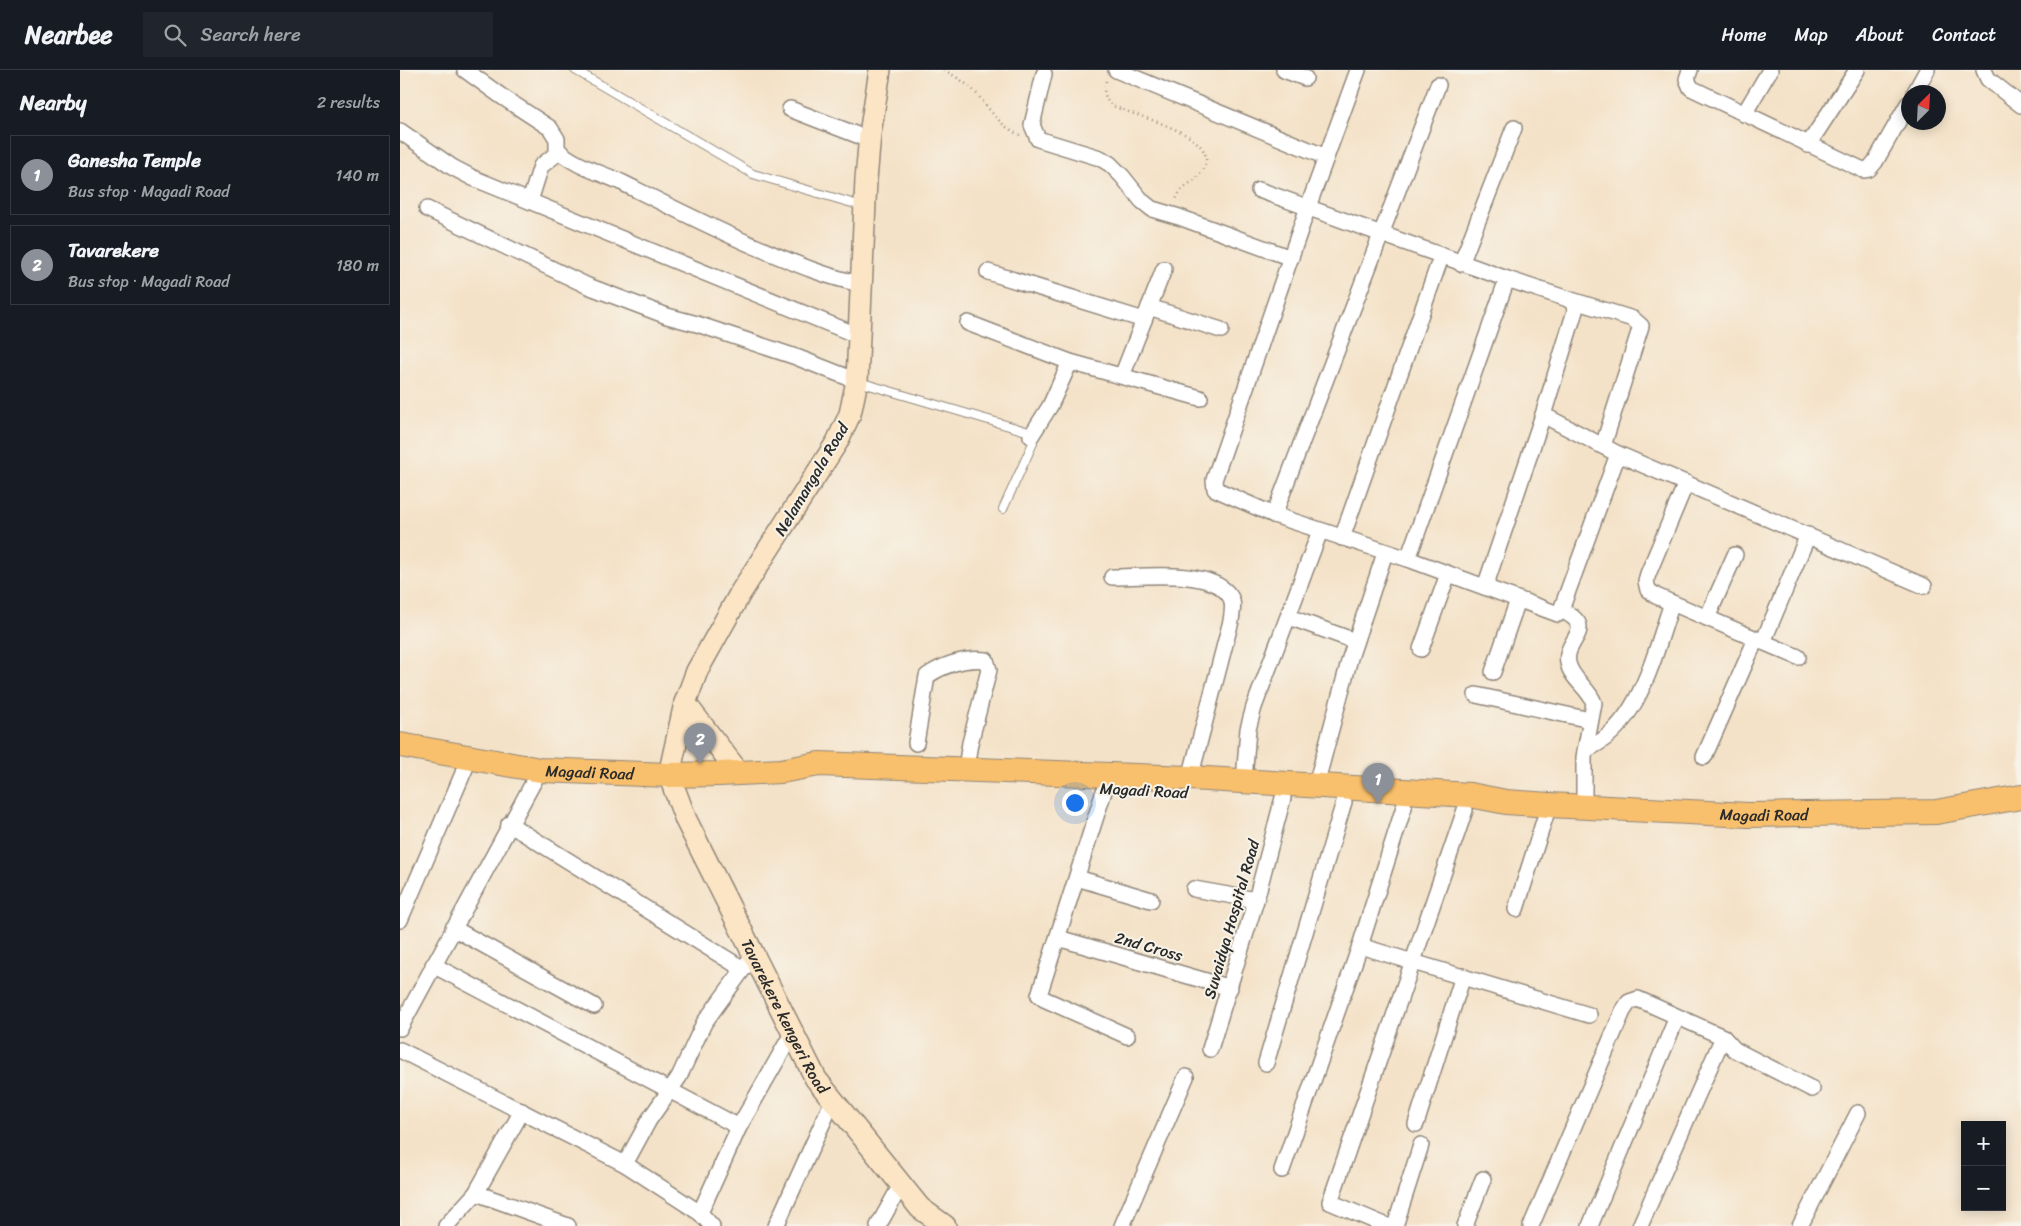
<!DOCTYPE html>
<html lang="en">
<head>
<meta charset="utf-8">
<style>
  :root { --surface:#171b24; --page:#20242c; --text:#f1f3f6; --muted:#9ea1a6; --line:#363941; --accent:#8c9099 }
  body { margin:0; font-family:Sriracha,sans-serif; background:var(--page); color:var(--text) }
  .controls { position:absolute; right:15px; bottom:15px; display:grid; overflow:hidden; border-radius:0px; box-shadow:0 2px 12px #0003 }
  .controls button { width:45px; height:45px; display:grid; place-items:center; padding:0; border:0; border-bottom:1px solid var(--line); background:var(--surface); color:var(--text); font:25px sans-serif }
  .compass { position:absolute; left:1501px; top:15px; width:45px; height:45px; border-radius:50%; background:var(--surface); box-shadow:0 2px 12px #0003; rotate:24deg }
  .you { position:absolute; left:674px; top:732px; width:18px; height:18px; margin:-12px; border:4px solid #fff; border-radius:50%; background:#1a73e8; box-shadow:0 0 0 8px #1a73e833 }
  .badge { display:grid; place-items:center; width:32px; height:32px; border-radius:50%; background:var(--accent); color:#fff; font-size:16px; font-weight:700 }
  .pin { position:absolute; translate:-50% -41px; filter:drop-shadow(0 1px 2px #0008) }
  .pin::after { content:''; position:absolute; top:26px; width:18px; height:15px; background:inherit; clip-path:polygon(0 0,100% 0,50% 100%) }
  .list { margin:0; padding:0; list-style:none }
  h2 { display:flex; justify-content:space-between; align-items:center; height:65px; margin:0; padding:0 20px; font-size:21px }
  h2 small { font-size:16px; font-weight:400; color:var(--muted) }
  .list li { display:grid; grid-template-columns:32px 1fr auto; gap:15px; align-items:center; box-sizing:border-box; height:80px; margin:0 10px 10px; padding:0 10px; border:1px solid var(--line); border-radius:0px }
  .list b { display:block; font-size:19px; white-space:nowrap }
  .list p { margin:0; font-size:16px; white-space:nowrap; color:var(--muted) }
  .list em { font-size:16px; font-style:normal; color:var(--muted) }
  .icon { flex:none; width:28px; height:28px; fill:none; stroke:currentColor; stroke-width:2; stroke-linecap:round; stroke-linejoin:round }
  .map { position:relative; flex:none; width:1621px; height:1156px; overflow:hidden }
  header { display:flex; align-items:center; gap:30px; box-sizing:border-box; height:70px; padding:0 25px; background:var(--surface); border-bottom:1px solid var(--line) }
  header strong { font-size:24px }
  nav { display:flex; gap:28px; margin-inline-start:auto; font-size:18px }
  .search { width:350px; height:45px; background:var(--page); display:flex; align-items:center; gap:12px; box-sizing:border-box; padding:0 18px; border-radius:0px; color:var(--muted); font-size:19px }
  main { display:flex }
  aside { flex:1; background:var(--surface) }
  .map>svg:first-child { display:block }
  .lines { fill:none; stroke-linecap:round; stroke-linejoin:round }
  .service-casing { stroke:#90867a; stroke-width:10 }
  .minor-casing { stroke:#90867a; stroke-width:18 }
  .secondary-casing { stroke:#90867a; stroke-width:24 }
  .primary-casing { stroke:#90867a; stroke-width:26 }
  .path { stroke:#90867a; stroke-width:2.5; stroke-dasharray:1 4; stroke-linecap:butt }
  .service { stroke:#fff; stroke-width:8 }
  .minor { stroke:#fff; stroke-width:15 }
  .secondary { stroke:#fce5c4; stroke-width:21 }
  .primary { stroke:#f8bf6c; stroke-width:24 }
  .labels { text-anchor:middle; stroke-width:4; stroke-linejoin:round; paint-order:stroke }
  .street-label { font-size:16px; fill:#2b2b2b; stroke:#f7f3e8 }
</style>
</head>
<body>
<header>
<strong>Nearbee</strong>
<div class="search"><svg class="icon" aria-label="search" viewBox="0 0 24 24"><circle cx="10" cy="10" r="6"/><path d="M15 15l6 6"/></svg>Search here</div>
<nav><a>Home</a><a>Map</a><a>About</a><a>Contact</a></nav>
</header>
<main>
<aside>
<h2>Nearby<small>2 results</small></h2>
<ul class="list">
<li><span class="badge">1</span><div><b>Ganesha Temple</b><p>Bus stop · Magadi Road</p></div><em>140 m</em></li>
<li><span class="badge">2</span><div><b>Tavarekere</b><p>Bus stop · Magadi Road</p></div><em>180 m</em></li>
</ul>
</aside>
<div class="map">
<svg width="1621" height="1156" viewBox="0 0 1621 1156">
  <rect width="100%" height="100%" fill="#f7f3e8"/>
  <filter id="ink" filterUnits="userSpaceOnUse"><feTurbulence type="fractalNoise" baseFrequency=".02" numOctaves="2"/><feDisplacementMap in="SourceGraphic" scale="10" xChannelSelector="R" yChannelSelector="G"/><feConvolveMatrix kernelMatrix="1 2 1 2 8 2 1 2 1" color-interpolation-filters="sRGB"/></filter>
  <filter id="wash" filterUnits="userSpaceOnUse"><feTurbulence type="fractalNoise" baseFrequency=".0096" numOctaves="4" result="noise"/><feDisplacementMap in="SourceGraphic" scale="20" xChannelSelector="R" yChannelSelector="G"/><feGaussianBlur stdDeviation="1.12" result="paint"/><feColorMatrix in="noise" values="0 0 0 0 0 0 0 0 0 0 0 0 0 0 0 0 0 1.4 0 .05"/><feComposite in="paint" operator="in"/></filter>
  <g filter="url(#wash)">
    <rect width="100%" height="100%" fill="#f4e2c8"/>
  </g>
  <g filter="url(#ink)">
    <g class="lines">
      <!-- service casing -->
      <g class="service-casing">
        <g id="service">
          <path d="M 175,0 L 353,104 L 462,136"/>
          <path d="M 459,312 L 626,361 L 631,366 L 633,373 L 603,439"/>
        </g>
      </g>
      <!-- minor casing -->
      <g class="minor-casing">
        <g id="minor">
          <path d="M 65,0 L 101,26 L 150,58 L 157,69 L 157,79 C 174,96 202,103 223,113 C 269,136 314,159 361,179 C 394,193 426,207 461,214"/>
          <path d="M 716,0 L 926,87"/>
          <path d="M 884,0 L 905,8"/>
          <path d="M 958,0 L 908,137 L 814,410 L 815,419 L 874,445 L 1008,489 L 1158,544 L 1161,540 L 1218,384"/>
          <path d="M 1290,0 L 1287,9 L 1291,18 L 1463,100 L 1469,99 L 1475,92 L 1508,34"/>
          <path d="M 1584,0 L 1588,9 L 1621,35"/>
          <path d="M 644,4 L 632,55 L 638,69 L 700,88 L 710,94 L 722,106 L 742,131 L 752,139 L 779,147 L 891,188"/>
          <path d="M 1515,22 L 1527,0"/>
          <path d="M 390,39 L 470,70"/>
          <path d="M 1344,44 L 1370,0"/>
          <path d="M 0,61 L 52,97 L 73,108 L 459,266"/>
          <path d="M 1408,75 L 1457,0"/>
          <path d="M 859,120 L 1107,209 L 1008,489"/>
          <path d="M 130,131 L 141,96 L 159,82"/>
          <path d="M 27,139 L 188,216 L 267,246 L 297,254 L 396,287 L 457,311"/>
          <path d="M 1061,194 L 1114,58"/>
          <path d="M 588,202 L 744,250"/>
          <path d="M 1168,229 L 1233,249 L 1241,256 L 1203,376"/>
          <path d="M 749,237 L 821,260"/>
          <path d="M 568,253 L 670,292 L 800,328"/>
          <path d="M 722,306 L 764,199"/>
          <path d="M 1143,345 L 1218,384 L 1524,516"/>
          <path d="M 631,366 L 650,336 L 670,292"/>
          <path d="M 1286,413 L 1248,504 L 1246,511 L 1248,520 L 1256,526 L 1398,587"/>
          <path d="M 874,445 L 1038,15"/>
          <path d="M 942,468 L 1041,187"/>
          <path d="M 712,507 C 742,507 810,498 829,525 C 835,532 832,543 831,551 L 790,708"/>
          <path d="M 1085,517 L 1143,345 L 1175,241 L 1174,234 L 1168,229 L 1107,209"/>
          <path d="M 1161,540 C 1200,559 1163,569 1168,593 C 1171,609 1189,618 1194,633 L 1184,687 L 1184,737"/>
          <path d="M 889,547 L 955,571"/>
          <path d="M 1307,548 L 1335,485"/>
          <path d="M 1363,572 L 1408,465"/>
          <path d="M 1021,579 L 1048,504"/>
          <path d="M 1093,602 L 1118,530"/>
          <path d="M 1076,625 L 1190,650"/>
          <path d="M 516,673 L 527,606 C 545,594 565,588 586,590 L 589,600 L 570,673 L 566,698"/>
          <path d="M 1185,680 C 1240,657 1254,584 1272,533"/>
          <path d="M 1304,687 L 1356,569"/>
          <path d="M 844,711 L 848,659 L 854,637 L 920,461"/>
          <path d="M 916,715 L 950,588 L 985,483"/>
          <path d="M 705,718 L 639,925 L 644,929 L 727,966"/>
          <path d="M 109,754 L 343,899"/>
          <path d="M 677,808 L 751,830"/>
          <path d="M 794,819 L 856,830"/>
          <path d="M 1116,839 L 1149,735"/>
          <path d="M 0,850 L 70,687"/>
          <path d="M 53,858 L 194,936"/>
          <path d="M 658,868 L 830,918"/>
          <path d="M 960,876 L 1189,945"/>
          <path d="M 33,895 L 339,1057"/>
          <path d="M 0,958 L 140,700"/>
          <path d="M 810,979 L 856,830 L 883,728"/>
          <path d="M 0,980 L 225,1094"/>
          <path d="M 866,993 L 944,732"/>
          <path d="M 1016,1054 L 1063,906"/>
          <path d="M 882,1100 L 960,876 L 1004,737"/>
          <path d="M 76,1123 L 168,1156"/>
          <path d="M 300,1143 L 225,1094 L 249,1050 L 279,1007 L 304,953 L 354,884"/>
          <path d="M 46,1156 L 76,1123 L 122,1041"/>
          <path d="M 312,1156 L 300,1143 L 339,1057 L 393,962"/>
          <path d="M 376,1156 L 433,1030"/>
          <path d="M 478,1156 L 501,1115"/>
          <path d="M 722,1156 L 786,1007"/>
          <path d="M 987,1156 L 930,1132 L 1065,740"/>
          <path d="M 995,1156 L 1021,1075"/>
          <path d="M 1065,1156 L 1083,1109"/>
          <path d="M 1131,1156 L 1223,941 L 1229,932 L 1238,929 L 1323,967 L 1335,980 L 1412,1019"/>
          <path d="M 1190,1156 L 1277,947"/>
          <path d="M 1240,1156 L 1323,967"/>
          <path d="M 1400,1156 L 1458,1043"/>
        </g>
      </g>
      <!-- secondary casing -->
      <g class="secondary-casing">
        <g id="secondary">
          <path id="s1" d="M 480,0 L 470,64 L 466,110 L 457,311 L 450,344 L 437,372 L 341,522 L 297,601 L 285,633 L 269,705 L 286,750 L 416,1009 L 520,1138 L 545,1156"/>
          <path d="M 285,633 L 339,703"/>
        </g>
      </g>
      <!-- primary casing -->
      <g class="primary-casing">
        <g id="primary">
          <path id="s2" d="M 0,675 L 140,700 L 269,705 L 319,704 L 381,701 L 419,694 L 790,708 L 1070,725 L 1106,732 L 1149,735 L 1348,745 L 1536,742 L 1621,727"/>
        </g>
      </g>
      <!-- path -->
      <g class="path">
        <path d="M 544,0 C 555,6 568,14 576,23 C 590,39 599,56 620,65"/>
        <path d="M 706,11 L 704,23 L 709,34 C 730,46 817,62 805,96 C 800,112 779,114 776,131"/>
      </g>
      <!-- service -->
      <use href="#service" class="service"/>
      <!-- minor -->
      <use href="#minor" class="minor"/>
      <!-- secondary -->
      <use href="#secondary" class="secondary"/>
      <!-- primary -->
      <use href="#primary" class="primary"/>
    </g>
  </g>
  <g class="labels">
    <!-- street labels -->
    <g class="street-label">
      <text transform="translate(411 409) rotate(-59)" y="6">Nelamangala Road</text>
      <text dy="6" stroke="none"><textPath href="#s2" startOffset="192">Magadi Road</textPath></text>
      <text transform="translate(744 720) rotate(3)" y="6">Magadi Road</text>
      <text dy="6" stroke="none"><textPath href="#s2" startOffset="1369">Magadi Road</textPath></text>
      <text transform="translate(831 849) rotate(-74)" y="6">Suvaidya Hospital Road</text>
      <text transform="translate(749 876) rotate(16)" y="6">2nd Cross</text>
      <text dy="6" stroke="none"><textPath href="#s1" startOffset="1021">Tavarekere kengeri Road</textPath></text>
    </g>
  </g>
</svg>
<div class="controls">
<button>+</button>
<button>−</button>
</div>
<svg class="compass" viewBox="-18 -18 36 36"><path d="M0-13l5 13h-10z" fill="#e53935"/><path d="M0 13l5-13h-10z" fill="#9ea1a6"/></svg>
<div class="you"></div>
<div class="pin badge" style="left:978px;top:734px">1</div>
<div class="pin badge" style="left:300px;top:694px">2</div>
</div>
</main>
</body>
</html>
